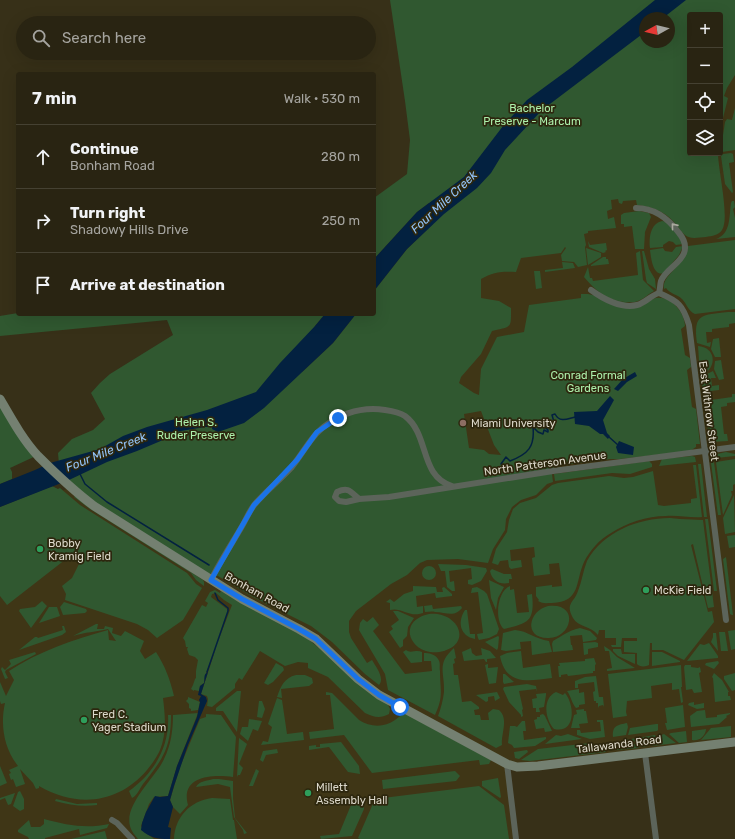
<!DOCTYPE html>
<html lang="en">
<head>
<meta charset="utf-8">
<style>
  :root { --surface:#292412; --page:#353020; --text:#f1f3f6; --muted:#a5a49f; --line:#454132 }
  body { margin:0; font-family:Rubik,sans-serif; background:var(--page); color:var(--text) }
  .controls { position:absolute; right:12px; top:12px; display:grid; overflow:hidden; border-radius:4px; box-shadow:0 4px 16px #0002 }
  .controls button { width:36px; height:36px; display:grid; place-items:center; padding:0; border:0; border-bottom:1px solid var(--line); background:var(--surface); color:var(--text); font:20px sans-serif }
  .compass { position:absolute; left:639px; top:12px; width:36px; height:36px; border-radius:50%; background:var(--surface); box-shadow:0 4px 16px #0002; rotate:262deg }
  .stop { position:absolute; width:12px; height:12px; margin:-9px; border:3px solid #1a73e8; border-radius:50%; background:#fff }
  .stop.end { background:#1a73e8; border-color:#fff; box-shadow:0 1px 4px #0008 }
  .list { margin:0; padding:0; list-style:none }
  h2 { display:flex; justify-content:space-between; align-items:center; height:52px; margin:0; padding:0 16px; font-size:17px }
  h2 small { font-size:13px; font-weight:400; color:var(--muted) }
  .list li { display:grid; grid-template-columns:26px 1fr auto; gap:12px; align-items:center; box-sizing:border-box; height:64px; padding:0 16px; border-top:1px solid var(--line) }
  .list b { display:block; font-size:15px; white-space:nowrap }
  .list p { margin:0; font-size:13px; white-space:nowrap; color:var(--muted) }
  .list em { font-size:13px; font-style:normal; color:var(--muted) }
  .icon { flex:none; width:22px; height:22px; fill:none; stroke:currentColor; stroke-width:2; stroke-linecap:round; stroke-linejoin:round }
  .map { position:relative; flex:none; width:735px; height:839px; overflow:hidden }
  .search { position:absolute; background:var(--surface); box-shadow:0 4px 16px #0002; left:16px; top:16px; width:360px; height:44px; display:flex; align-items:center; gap:10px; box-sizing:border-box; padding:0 14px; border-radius:22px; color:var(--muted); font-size:15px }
  .panel { position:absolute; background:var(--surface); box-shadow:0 4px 16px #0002; left:16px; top:72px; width:360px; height:244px; border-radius:4px }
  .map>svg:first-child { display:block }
  .built { fill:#3f3616; fill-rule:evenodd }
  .green { fill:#305830; fill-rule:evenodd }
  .water { fill:#032140 }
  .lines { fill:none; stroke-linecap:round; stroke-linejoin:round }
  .stream { stroke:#032140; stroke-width:1.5 }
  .street { stroke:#5c645a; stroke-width:6 }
  .secondary { stroke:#748071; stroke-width:9 }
  .oneway { stroke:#a9aa9e }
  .route { stroke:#1a73e8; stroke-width:5 }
  .education-dot { fill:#8d6e63; stroke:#2d270e; stroke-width:1.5 }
  .leisure-dot { fill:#2e9e5b; stroke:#2d270e; stroke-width:1.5 }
  .labels { text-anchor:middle; stroke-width:3.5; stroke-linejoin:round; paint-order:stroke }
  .park-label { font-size:11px; fill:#acf0ab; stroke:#2d270e }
  .street-label { font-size:11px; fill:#ddd9cb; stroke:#2d270e }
  .poi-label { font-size:11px; fill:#ddd9cb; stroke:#2d270e; text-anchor:start }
  .water-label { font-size:12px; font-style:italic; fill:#93c4f9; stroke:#2d270e }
</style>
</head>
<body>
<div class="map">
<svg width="735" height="839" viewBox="0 0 735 839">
  <rect width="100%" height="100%" fill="#373018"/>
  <!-- built -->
  <path class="built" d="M 735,0 L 735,742 L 506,770 L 516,839 L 0,839 L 0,521 L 70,487 L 345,314 L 374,314 L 374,278 L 645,42 L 669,42 L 669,18 ZM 690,15 L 720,15 L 720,153 L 690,153 Z"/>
  <!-- green -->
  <g class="green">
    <path d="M 390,0 L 735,0 L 735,75 L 727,88 L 724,96 L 728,98 L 720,130 L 720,15 L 690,15 L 690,153 L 718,153 C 718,169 730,219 722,230 C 719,235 712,236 706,237 C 699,237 691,240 685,235 C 680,231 677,225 673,221 C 663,210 651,207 637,205 L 636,200 L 623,201 L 622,204 L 619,203 L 618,199 L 611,200 L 612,209 L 607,211 L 608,219 L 614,217 L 616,228 L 588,231 L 588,233 L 584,234 L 586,245 L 585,247 L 578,244 L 585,247 L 587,265 L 578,267 L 574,262 L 562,261 L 561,255 L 566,248 L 565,247 L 561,253 L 521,258 L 516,272 C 503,271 493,272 481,279 L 481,298 L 499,301 L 511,308 C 511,329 512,326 492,331 L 481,354 L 461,377 L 459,383 L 474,393 L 479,395 L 481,369 L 497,337 L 524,332 L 529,305 L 581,298 L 581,294 L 588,294 L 642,306 C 646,304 651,299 656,298 C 671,295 685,313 685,326 L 681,329 L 685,355 L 690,358 L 691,367 L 687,370 L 692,407 L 696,409 L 700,444 L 696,444 L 696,447 L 690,451 L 620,459 L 610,459 L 555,466 L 553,468 L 474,482 L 546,474 L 552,474 L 553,482 L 547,484 L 536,495 L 521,500 L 512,507 L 506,519 L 505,530 L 493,549 L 488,563 L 458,559 L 427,560 L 420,563 L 407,575 L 391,584 L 356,611 L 349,621 L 349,632 L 351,638 L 367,663 L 372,660 C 376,667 385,678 379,685 L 365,674 L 332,642 L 311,626 L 253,597 L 218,576 L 204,572 L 98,507 L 69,480 L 59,464 L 58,453 L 72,439 L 93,430 L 105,419 L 91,393 L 100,383 L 110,374 L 173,335 L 167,320 L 0,336 L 0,316 L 18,313 L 325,314 L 315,326 L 302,372 L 333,343 L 356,314 L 374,314 L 374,291 L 407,249 L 433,224 L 429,203 L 417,212 L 374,259 L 374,198 L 407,174 L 410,140 L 405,101 ZM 645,18 L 669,18 L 669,42 L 645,42 ZM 481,411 L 494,445 L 501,455 L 489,454 L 484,450 L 469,448 L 464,414 Z"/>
    <path d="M 735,108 L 735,150 L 722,152 L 721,148 L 725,122 L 727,119 L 732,120 Z"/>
    <path d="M 731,153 L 733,154 L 734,162 L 729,163 L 733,192 L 732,193 L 725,184 L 721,156 L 723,154 Z"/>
    <path d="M 732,201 L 734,201 L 735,207 L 733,209 L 735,218 L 735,237 L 716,239 C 731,234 729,217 731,203 Z"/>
    <path d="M 639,211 L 649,213 L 651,217 L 645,232 L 644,249 L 635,249 L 632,226 L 624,227 L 624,224 L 621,224 L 621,215 L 624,213 Z"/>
    <path d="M 662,221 C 670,222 680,237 683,244 L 676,245 L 673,242 L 669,241 L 663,245 L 663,247 L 650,248 C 649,238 650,224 662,221 Z"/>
    <path d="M 735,240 L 735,309 L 695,314 C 688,311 687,304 682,299 C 677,294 670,294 666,288 L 664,289 C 661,275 688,263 688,246 Z"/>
    <path d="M 588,241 L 590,245 L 606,243 L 607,250 L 605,251 L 606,252 L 603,253 L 589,247 Z"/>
    <path d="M 683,246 L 679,255 L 664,273 C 653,277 651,258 650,250 L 663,248 L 665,251 L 672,252 L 676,247 Z"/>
    <path d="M 586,248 L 601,253 L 601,257 L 588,265 Z"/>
    <path d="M 640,251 L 643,280 L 654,291 C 648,294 644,299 638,301 C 634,303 629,302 625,302 C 606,300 596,291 584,277 L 588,267 L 590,278 L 592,278 L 593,281 L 638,275 L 636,253 Z"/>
    <path d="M 642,251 L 644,251 L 649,269 L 655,279 L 656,289 L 647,283 L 646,279 Z"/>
    <path d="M 603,257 L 606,257 L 606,259 L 608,259 L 609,264 L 591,266 L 591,265 Z"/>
    <path d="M 562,262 L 573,263 L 575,268 L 545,272 L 545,270 L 563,268 Z"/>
    <path d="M 534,271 L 540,271 L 542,288 L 536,289 Z"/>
    <path d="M 728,312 L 735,312 L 735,323 L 729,324 L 729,327 L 712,329 L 712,332 L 706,332 L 707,343 L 711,342 L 710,347 L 697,343 C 693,313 702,315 728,312 Z"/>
    <path d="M 719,338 L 721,357 L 715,357 L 711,349 L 713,339 Z"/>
    <path d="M 698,346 C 715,347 718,366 703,375 L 700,375 Z"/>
    <path d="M 721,360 L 724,379 L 719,380 L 714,369 L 715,361 Z"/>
    <path d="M 713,371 L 716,378 L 711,378 L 712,386 L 719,385 L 719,390 L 703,392 L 701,377 Z"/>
    <path d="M 732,394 L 735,394 L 735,402 L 727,403 L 727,406 L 721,407 L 724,434 L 727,434 L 728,441 L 711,442 L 709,437 L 704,401 L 732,397 Z"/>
    <path d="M 0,399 L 38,455 L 10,468 L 12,472 L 12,479 L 0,484 Z"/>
    <path d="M 726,452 L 735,454 L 735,456 L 716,458 L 717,454 Z"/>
    <path d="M 692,456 L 695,457 L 696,462 L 659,466 L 662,459 Z"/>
    <path d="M 735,459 L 735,484 L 733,485 L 733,491 L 731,491 L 732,495 L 723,515 L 716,462 Z"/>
    <path d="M 649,461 L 652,464 L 652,467 L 630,474 L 612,473 L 555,481 L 554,474 Z"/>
    <path d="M 714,462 L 721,515 L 718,515 L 711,463 Z"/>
    <path d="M 698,464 L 701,464 L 707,517 L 704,517 Z"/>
    <path d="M 693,465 L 696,465 L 702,517 C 690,518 678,515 666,516 C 647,516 626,523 611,533 C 599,540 590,550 584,562 C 575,582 581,602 552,603 C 546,603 543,604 538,601 L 539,600 L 536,596 L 536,587 L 552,585 L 552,587 L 562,586 L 559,563 L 549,564 L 550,574 L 534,576 L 532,558 L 535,557 L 534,547 L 510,550 L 511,561 L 521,560 L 522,567 L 511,569 L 509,567 L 508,560 L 500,561 L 498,565 L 492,563 L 496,549 L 507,532 L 509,520 L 513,509 L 520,503 L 536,498 L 552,485 L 558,483 L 609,476 L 624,478 L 633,477 L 653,471 L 658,505 L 664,506 L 691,503 L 691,499 L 697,498 Z"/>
    <path d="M 52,486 L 58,489 L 60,488 L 80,505 L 187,573 L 196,584 L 202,588 L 183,620 L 157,638 L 148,630 L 137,624 L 65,600 L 66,594 L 62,586 L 72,578 L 81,560 L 75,552 L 7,605 L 0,596 L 0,507 Z"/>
    <path d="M 734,495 L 735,532 L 725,534 L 723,518 Z"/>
    <path d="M 75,496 L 203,580 L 204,582 L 204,586 L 196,580 L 191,573 L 90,509 L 74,497 Z"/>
    <path d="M 670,518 L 680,519 L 703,520 L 714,607 L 708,608 L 693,544 L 691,545 L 708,612 L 712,611 L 714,622 L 684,660 L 663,650 L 652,650 L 652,643 L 650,643 L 649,665 C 646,667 639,667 637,664 L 637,653 L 624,652 L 624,641 L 637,641 L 637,638 L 622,638 L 621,647 L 612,647 L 611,645 L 616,645 L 616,638 L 605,638 L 605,630 L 599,630 L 598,635 C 591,626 578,627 573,618 C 565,603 574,603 578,591 C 582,581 583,571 587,561 C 603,532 638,518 670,518 Z"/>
    <path d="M 705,519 L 708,519 L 717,591 L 714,591 Z"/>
    <path d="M 735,535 L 735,547 L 729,548 L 727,536 Z"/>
    <path d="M 726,557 L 733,615 L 732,615 L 730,614 L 723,559 Z"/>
    <path d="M 438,564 L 466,565 L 486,568 L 487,571 L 481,581 L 472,585 L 468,584 L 468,580 L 472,579 L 471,568 L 449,571 L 450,582 L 454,581 L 455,591 L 452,591 L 447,587 L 445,571 L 441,571 Z"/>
    <circle cx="429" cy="573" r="7"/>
    <path d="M 492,569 L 504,574 L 511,574 L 512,579 L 509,579 L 509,583 C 500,585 492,581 490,571 Z"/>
    <path d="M 489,580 L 504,587 L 498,598 L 496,610 L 491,598 Z"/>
    <path d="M 413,586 L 436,587 L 437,592 L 443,592 L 442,588 L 444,587 L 452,594 L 452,596 L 436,598 L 435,593 L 416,596 L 417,607 L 423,606 L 423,613 C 409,618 402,607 390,610 L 390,603 L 386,602 L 390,599 L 394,602 L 404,594 L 413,591 Z"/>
    <path d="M 510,586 L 510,590 L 514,589 L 517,613 L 529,612 L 527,595 L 532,594 C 535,622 528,623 504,629 C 494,621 497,591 510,586 Z"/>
    <path d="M 477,587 L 484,591 L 487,594 L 499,629 L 497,634 L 489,638 L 479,640 L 478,638 L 477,634 L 483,633 L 478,592 L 471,593 L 472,588 Z"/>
    <path d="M 215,590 L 220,593 L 221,591 C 249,609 280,621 308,639 L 388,705 L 390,709 L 389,714 C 380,719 373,717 365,713 L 328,677 L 308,668 L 308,663 L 298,662 L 285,666 L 260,651 L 242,680 L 239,678 L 235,684 L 235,688 L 212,707 L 207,706 L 208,699 L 207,696 L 201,694 L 216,648 L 206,673 L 204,683 L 200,686 L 199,691 L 194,690 L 194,691 L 191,689 L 193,685 L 195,679 L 196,678 L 196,671 L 198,660 L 195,657 L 189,655 L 187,649 L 188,647 L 186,647 L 185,641 L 183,638 L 202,605 L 206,607 L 208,603 L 205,601 L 210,592 ZM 216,593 L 224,600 L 232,605 L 217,644 L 228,611 L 227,609 L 211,597 L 212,594 Z"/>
    <path d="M 42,601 L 47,606 L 31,628 L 19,611 L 20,609 L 35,607 Z"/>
    <path d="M 64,602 L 86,609 L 87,611 L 85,613 L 63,615 L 60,607 Z"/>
    <path d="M 432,605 L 433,609 L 461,606 L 462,608 C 454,618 446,612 435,612 C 432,611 428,612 425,612 L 424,606 Z"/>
    <path d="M 548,606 C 579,602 573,637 549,638 C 523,639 528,611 548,606 Z"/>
    <path d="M 49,607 L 57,607 L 60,616 L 39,623 Z"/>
    <path d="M 465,610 L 467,610 L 470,634 L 475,634 L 475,639 C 460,636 457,622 465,610 Z"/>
    <path d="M 393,611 L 398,611 L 414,618 L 408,627 L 407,636 L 403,640 L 403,646 L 400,648 L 389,632 L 393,629 L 391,626 L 399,620 Z"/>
    <path d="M 429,614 C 457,611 473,642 444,651 C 413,660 393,622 429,614 Z"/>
    <path d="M 373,617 L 379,625 L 373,631 L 405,674 L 432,671 L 431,661 L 424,661 L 424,653 C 429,653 435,654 438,659 C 441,663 439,667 440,671 C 440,690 444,696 435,715 L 388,690 L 385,674 L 359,630 L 360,623 L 363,619 L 367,622 Z"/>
    <path d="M 96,624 L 98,624 L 97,629 L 104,629 L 105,626 L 113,628 L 112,633 L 121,636 L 125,631 L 144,641 L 140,651 L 145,659 L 156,652 C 165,666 170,679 174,696 L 163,698 C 165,715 167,733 160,750 C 157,757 152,764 147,770 C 118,804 77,808 39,786 L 39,788 L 36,789 L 33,783 L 20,769 L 25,784 L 16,787 L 13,779 L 11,780 L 9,774 L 11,773 L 9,770 L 18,766 C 4,748 0,725 5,703 L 1,704 L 0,701 L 0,682 L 6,696 L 14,680 L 9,671 C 39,651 73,640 108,630 L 109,640 L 116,641 L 108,629 C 96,632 85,632 73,636 Z"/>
    <path d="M 62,626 L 64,626 L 66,632 L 62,635 L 19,650 L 35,637 L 37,637 L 38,638 L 63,630 Z"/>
    <path d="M 580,628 L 590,631 L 597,638 L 596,640 L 583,642 L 582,635 L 570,636 L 571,645 L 572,645 L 573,650 L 553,652 L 552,644 L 553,641 C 562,636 569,630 580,628 Z"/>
    <path d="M 515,630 C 528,631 535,639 549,641 L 552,652 L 532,655 L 531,641 L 520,642 L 521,649 L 506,651 L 501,650 L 503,633 Z"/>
    <path d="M 735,630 L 735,649 L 731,650 L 728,631 Z"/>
    <path d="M 719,632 L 725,632 L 728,651 L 721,651 Z"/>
    <path d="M 713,633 L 716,633 L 718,651 L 711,642 L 713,637 Z"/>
    <path d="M 498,636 L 499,637 L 498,648 L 497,650 L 485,642 Z"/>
    <path d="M 595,642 L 598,643 L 598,647 L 588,649 L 588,654 L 584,655 L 583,643 Z"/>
    <path d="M 709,643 L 718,656 L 718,658 L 687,661 L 700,644 L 704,645 Z"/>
    <path d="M 604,646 L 610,650 L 617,657 L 635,668 L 607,671 L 607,669 L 612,668 L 609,651 L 605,651 Z"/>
    <path d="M 454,648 L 456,658 L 454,659 L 455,663 L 453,664 L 454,675 L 458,675 L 462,702 L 471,701 L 479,707 L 479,709 L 474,710 L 475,715 L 480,715 L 481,720 L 489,720 L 488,713 L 493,709 L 499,710 C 509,719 501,733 502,745 L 496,748 L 438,716 C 441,708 443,700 444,692 C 445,672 436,664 454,648 Z"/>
    <path d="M 471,648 L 472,653 L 476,656 L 482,655 L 481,648 L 490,651 L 496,658 L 487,659 L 487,662 L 486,662 L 484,659 L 464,661 L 462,652 Z"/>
    <path d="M 613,649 L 621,649 L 622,654 L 635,654 L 635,664 L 618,656 L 613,651 Z"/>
    <path d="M 406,650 C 411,654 416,649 422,652 L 422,662 L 411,663 L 403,652 Z"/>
    <path d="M 521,651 L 523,668 L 550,664 L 552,678 C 528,681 506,686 500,656 L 507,653 Z"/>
    <path d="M 35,652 L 36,654 L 6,670 L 5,672 L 8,678 L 5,679 L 1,669 L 2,667 L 5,670 L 11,664 L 9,660 Z"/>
    <path d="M 652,652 L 662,652 L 680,661 L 680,662 L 652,666 Z"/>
    <path d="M 594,658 L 596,664 L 595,665 L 595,671 L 593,671 L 593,673 L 568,676 L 567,674 L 561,675 L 561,677 L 559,677 L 558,666 L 560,666 L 559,663 L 585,661 L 585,659 Z"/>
    <path d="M 718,661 L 719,663 L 714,669 L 705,665 L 706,663 Z"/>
    <path d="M 276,663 L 283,667 L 284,670 L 273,682 L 268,685 L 264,683 Z"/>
    <path d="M 488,664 L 488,668 L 498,667 L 496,683 L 489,684 L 485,665 Z"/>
    <path d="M 681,665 L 682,687 L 681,687 L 683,702 L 681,703 L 679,689 L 672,690 L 672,683 L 651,686 L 652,698 L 627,701 L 626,712 L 627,716 L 613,718 L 608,674 Z"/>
    <path d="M 685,665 L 691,665 L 691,667 L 698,668 L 700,667 L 701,672 L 699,673 L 702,692 L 694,693 L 692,689 L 686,690 L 684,667 Z"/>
    <path d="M 714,673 L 722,680 L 729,692 L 728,692 L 728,696 L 730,696 L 731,700 L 715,702 L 713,678 L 712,677 Z"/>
    <path d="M 735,673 L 735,690 L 732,691 L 724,679 L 724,676 Z"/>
    <path d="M 503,674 L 505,674 L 514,682 L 504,684 L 503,682 Z"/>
    <path d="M 296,675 L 305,675 L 312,678 L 313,683 L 309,686 L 281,689 L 282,698 L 277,697 C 281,686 284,678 296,675 Z"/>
    <path d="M 596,676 L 599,697 L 603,697 L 604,707 L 603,705 L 599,706 L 598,708 L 598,703 L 596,703 L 596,701 L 594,701 L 593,692 L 595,691 L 594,682 L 578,684 L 578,688 L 575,688 L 575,681 L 585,677 Z"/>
    <path d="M 527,684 L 536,686 L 537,692 L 536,689 L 519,691 L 523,709 L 522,710 L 523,716 L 521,717 L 521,715 L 509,702 L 503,689 L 504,687 Z"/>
    <path d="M 579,689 L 579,693 L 584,692 L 585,704 L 579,705 L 579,707 L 576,708 C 572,704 571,696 567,691 Z"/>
    <path d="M 237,691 L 241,691 L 237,732 L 223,711 L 216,711 L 216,708 Z"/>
    <path d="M 326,692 L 332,693 L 359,720 C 370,727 384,728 395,720 C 399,717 401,715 406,714 L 491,760 L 489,764 L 480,765 L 479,760 L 372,773 L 344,735 L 310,739 L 309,732 L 334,729 L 330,695 L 326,695 Z"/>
    <path d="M 497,692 L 500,698 L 495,701 L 494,696 L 488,697 L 488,701 L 486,702 L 476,695 Z"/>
    <path d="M 556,692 L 563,695 L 565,693 C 575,705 576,734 554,729 C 545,719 542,698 556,692 Z"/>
    <path d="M 546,693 L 546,695 L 544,707 L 539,708 L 540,712 L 536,712 L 536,708 L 533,708 L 532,699 L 537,698 L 536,694 Z"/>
    <path d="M 188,697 L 200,702 L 198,710 L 191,711 L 191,709 L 189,708 L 189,704 L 186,701 L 188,699 Z"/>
    <path d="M 277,698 L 282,700 L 287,734 L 303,732 L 304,740 L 261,745 L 263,741 L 268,742 L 272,727 L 268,724 Z"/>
    <path d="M 259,701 L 262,701 L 265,709 L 262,718 L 257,717 Z"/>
    <path d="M 694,702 L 694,705 L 704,703 L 704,708 L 697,709 L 688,705 L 689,703 Z"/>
    <path d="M 683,705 L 685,727 L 667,730 L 665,723 L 667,723 L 665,708 Z"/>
    <path d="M 584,709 L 584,711 L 586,711 L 588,723 L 579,724 L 580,728 L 571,728 L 574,715 L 577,714 L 576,710 Z"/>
    <path d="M 705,710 L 706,718 L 717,717 L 717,715 L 730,713 L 730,714 L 726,716 L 727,717 L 719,724 L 691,727 L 690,716 L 697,711 Z"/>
    <path d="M 198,713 L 177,766 L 168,796 L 154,797 L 149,804 L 141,826 L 146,833 L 154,839 L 138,839 C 135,835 131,831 130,826 C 124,804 156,777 164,759 C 171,745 173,730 173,715 Z"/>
    <path d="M 206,714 L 221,715 L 236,737 L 233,777 C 212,774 180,776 188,805 L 180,814 L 173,807 L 170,800 L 180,767 L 200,719 L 206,717 Z"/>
    <path d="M 543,714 L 545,716 L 552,731 L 545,732 L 544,728 L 536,729 L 534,720 L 537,719 L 537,717 L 540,717 L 540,715 Z"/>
    <path d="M 168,715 L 171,715 C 171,748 163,759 143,784 C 140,788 137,796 132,798 L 129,791 C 154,773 170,747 168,715 Z"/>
    <path d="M 249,719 L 262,721 L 258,731 L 253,729 L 248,741 L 240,734 L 242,727 L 248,727 Z"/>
    <path d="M 597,720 L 603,720 L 605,737 L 590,739 L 577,735 L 577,730 L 580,730 L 581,733 L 601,731 L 600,722 L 597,722 Z"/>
    <path d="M 522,721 L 525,721 L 526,731 L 523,731 L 524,740 L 546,737 L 546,739 L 535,746 L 514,748 L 512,745 L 508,743 L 510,726 L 515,726 L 517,727 Z"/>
    <path d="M 627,723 L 628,727 L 626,735 L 613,737 C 612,725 618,725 627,723 Z"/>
    <path d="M 656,724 L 658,724 L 658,730 L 657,731 L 628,735 L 630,728 Z"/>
    <path d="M 731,726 L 731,737 L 701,740 L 711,728 Z"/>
    <path d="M 706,729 C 706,735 699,742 692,740 L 692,731 Z"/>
    <path d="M 686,731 L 687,742 L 679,743 L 669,734 L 671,733 Z"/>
    <path d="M 568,734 L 582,739 L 545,744 L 556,735 L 561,736 Z"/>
    <path d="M 664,734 L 676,743 L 652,746 L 659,736 Z"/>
    <path d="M 655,735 L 656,737 L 648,746 L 642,747 L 631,739 Z"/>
    <path d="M 239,738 L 247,744 L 239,764 L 243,768 L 240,775 L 238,775 L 237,777 Z"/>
    <path d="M 627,739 L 630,740 L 639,748 L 617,750 L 619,746 Z"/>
    <path d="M 341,742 L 359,766 L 360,774 L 348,772 L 329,747 L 309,750 L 309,746 L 316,745 L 316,747 L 320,747 L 320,744 Z"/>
    <path d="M 590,743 L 605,748 L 606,752 L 530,761 L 521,760 L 538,749 Z"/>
    <path d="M 277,749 L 278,753 L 266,755 L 263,762 L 260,760 L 263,751 Z"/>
    <path d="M 527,750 L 528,752 L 519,759 L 515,758 L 514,752 Z"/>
    <path d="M 0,766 L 7,783 L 0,786 Z"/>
    <path d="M 256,769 L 259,771 L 253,786 L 249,786 Z"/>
    <path d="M 455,771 L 460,776 L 456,781 L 383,789 L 382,780 Z"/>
    <path d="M 498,778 L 501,797 L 500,798 L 482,786 L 482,781 Z"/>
    <path d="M 213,779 L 219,779 L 233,781 L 233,798 L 235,818 L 247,833 L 244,834 L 243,830 L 234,817 L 230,787 L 218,784 L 196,787 C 199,781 207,781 213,779 Z"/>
    <path d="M 479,786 L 504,805 L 509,839 L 360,839 L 358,838 L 375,799 Z"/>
    <path d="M 20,791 L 24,799 L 24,809 L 20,811 L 13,806 L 18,792 Z"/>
    <path d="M 15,793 L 11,804 L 8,805 L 5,798 L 0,800 L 0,798 Z"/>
    <path d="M 212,798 L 230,799 L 233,820 L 234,820 L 237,839 L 174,839 C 175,817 190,801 212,798 Z"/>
    <path d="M 56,799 L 77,804 L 97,803 L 97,805 C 82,807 70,805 55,801 Z"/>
    <path d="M 363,800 L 364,809 L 352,836 L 321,839 L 320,836 L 339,834 L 351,805 Z"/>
    <path d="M 44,819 C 66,825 86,829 109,824 L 107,828 L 80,835 L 79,829 L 45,838 L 45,839 L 29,839 L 28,837 L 18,832 L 18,830 L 29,820 L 31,827 L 40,827 L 44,824 Z"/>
    <path d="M 105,831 L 107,839 L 71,839 Z"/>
  </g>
  <!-- water -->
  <g class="water">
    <path d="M 655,0 L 686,0 L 663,18 L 645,18 L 645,32 L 542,110 L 505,150 L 491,173 L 477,188 L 444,214 L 407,249 L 374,291 L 374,259 L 417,212 L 464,177 L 503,126 L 527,100 L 572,67 Z"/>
    <path d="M 325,314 L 356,314 L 333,343 L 264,408 L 244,423 L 218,432 L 212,429 L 212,427 L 205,427 L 175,432 L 163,440 L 137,451 L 107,462 L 69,480 L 0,507 L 0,484 L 35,470 L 50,463 L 100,449 L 123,436 L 147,427 L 207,410 L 256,392 L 280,363 L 315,326 Z"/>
    <path d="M 635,372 L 637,376 L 627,382 L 618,391 L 614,389 L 623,379 Z"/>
    <path d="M 610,396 L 614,400 L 603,420 L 607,433 L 610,436 L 608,439 L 603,434 L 600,434 L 589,426 L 575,424 L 574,412 L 597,411 Z"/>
    <path d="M 619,441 L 634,447 L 633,455 L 618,453 L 616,447 Z"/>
    <path d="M 208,672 L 201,694 L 206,697 L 207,701 L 188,745 L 174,786 L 170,800 L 173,807 L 168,827 L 171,828 L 170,839 C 156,839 151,838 141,830 L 142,823 L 146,812 L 155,796 L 160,797 L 168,796 L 177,766 L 197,717 L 200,702 L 199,700 L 201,696 L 198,695 L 200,686 L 204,683 C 205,679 203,674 208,672 Z"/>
  </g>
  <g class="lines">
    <!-- stream -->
    <g class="stream">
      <path d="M 609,437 L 618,445"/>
      <path d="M 501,464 L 506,457 L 510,461 C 528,454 535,447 533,427 L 538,432 L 543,434 L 544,430 L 548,432 L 548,430 L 545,427 L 547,421 L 551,423 L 554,422 L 552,415 L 555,414 C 560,423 567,419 575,417"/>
      <path d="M 80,474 L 85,484 L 107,502 L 209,565"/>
      <path d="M 207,672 L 228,611 L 228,608 L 218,600 L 215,593"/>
    </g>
    <!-- street -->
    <g class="street">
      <path d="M 636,208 C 655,208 668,218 679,233 C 684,239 687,245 684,253 C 680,264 665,270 661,281 C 660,285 660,290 659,293"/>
      <path d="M 591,290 C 603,299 622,309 637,305 C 645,303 650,296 659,293 C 678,301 683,305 689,325 L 726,620"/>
      <path d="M 359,499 L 346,502 L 339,501 L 335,497 L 337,492 C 348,487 350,491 359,499 L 389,497 L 553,471 L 735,447"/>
      <path d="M 211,580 C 220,562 231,545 241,528 C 246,520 249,511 255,504 C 266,491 280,480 291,468 C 300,457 307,444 316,434 C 334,415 360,406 385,410 C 392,411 399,412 405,416 C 430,435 419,476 452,486"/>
      <path d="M 645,753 L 656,839"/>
      <path d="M 507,764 L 516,839"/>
      <path d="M 112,820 L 117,823 L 132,839"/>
    </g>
    <!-- secondary -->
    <path class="secondary" d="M 0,399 C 11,418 23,440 38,456 C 56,474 74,491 94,506 L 242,599 L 299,629 L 316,639 L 358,679 L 379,695 L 507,764 L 517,767 L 538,766 L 735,742"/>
  </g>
  <!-- one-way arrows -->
  <defs><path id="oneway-chevron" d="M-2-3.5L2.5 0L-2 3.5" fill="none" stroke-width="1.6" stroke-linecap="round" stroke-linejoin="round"/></defs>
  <use class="oneway" href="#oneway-chevron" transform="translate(674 226) rotate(-129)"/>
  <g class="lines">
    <!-- route -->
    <path class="route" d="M 338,418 L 317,432 L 297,460 L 254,505 L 211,580 L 242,599 L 299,629 L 316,639 L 358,679 L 379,695 L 400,707"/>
  </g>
  <!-- markers -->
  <circle class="education-dot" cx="463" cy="423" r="4"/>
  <g class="leisure-dot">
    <circle cx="40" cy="549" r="4"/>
    <circle cx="646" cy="590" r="4"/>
    <circle cx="84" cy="720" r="4"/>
    <circle cx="308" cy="793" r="4"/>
  </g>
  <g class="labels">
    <!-- park labels -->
    <g class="park-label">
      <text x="532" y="112">Bachelor<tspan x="532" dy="13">Preserve - Marcum</tspan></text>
      <text x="588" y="379">Conrad Formal<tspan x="588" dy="13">Gardens</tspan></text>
      <text x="196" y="426">Helen S.<tspan x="196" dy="13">Ruder Preserve</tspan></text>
    </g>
    <!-- street labels -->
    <g class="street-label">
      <text transform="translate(709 411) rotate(83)" y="4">East Withrow Street</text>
      <text transform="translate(545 463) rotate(-8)" y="4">North Patterson Avenue</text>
      <text transform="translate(257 592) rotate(29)" y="4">Bonham Road</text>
      <text transform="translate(619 744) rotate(-7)" y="4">Tallawanda Road</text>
    </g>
    <!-- poi labels -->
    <g class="poi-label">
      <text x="471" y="427">Miami University</text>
      <text x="48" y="547">Bobby<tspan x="48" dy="13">Kramig Field</tspan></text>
      <text x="654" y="594">McKie Field</text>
      <text x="92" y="718">Fred C.<tspan x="92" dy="13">Yager Stadium</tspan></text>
      <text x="316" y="791">Millett<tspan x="316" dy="13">Assembly Hall</tspan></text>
    </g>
    <!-- water labels -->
    <g class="water-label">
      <text transform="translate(444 202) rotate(-43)" y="4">Four Mile Creek</text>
      <text transform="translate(106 452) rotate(-22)" y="4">Four Mile Creek</text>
    </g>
  </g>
</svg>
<div class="controls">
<button>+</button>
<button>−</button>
<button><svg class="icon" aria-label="locate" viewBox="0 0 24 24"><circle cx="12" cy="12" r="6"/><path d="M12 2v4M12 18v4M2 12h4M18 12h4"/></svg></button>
<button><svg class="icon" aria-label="layers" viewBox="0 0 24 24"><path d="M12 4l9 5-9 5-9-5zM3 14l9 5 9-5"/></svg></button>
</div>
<svg class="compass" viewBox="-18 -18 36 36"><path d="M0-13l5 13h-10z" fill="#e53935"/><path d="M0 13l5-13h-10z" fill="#a5a49f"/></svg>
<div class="stop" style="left:400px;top:707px"></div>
<div class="stop end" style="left:338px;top:418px"></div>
<div class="search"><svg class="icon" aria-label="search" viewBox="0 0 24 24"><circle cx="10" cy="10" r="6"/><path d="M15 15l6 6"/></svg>Search here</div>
<section class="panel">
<h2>7 min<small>Walk · 530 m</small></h2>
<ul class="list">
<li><svg class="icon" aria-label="ahead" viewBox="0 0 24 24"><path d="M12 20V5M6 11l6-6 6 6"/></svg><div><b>Continue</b><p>Bonham Road</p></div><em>280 m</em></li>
<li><svg class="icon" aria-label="right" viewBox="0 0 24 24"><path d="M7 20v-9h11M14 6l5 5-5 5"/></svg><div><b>Turn right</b><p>Shadowy Hills Drive</p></div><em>250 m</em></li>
<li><svg class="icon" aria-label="arrive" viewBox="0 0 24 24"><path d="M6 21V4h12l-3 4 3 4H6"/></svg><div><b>Arrive at destination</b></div></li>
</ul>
</section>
</div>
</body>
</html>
